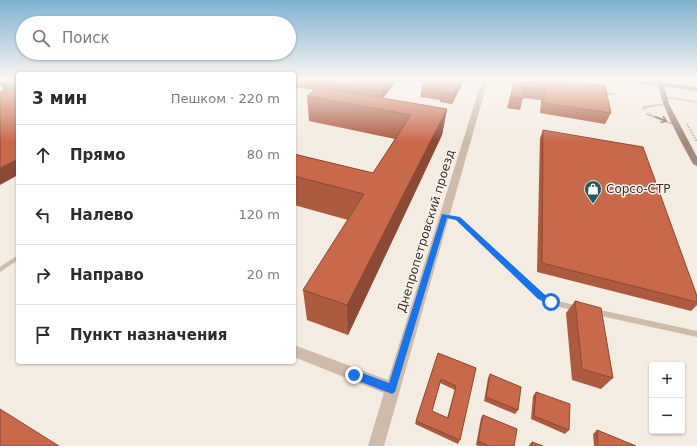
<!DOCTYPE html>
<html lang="ru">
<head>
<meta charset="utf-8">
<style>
  :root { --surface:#fff; --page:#f7f7f7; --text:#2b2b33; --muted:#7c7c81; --line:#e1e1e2 }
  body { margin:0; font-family:"DejaVu Sans",sans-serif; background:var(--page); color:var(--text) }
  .controls { position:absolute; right:12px; bottom:12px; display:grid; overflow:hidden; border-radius:4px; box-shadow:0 1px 3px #0004 }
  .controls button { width:36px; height:36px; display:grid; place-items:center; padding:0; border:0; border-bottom:1px solid var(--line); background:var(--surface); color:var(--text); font:20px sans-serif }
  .stop { position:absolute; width:12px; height:12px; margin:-9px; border:3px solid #1a73e8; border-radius:50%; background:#fff }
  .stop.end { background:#1a73e8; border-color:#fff; box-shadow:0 1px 4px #0008 }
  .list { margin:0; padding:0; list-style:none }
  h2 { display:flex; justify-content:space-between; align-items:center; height:52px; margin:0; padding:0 16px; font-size:17px }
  h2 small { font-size:13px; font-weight:400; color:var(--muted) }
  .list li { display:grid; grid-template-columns:26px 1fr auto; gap:12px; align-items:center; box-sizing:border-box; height:60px; padding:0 16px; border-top:1px solid var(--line) }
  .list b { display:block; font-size:15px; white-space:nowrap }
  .list em { font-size:13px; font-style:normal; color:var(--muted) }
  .icon { flex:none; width:22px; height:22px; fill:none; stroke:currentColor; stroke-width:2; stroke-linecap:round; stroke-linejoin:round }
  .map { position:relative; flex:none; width:697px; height:446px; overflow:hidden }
  .search { position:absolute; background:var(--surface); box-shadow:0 1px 3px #0004; left:16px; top:16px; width:280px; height:44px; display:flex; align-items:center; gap:10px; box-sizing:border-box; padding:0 14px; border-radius:22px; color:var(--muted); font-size:15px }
  .panel { position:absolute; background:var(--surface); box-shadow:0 1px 3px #0004; left:16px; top:72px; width:280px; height:292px; border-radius:4px }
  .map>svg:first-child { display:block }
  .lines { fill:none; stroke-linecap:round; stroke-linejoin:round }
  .path { stroke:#b9a596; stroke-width:1.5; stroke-dasharray:1.5 1.5; stroke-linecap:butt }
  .lane { fill:#cdbbac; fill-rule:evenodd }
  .street { fill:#cdbbac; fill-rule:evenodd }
  .secondary { fill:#a18a7d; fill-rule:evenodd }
  .primary { fill:#7d675c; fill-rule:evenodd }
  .wall { fill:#ac5a40; fill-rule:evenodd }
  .shaded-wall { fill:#8c4a34 }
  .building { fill:#c8694b; stroke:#8c4a34; fill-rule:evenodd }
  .oneway { stroke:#7d6f65 }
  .route { fill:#1a73e8 }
  .labels { text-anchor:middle; stroke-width:3; stroke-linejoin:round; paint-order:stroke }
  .poi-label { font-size:12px; fill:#3b302b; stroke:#fbf5ee; text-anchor:start }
  .street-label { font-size:12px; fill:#3b302b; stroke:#fbf5ee }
</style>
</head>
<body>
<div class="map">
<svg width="697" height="446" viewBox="0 0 697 446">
  <rect width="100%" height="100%" fill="#f4ebe1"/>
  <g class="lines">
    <!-- path -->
    <path class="path" d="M 687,124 L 697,142"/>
    <!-- lane -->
    <g class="lane">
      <path d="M 485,80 L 491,80 L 519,85 L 518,86 L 486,81 Z"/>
      <path d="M 601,92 L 613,93 L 615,94 L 613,95 L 602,94 L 601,94 Z"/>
      <path d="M 664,96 L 697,101 L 697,103 L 665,98 L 664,98 Z"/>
      <path d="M 666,103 L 668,104 L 667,105 L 646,108 L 647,109 L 645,110 L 644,110 L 642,107 L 644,106 Z"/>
      <path d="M 646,113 L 648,113 L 678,125 L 675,126 L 646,115 Z"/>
      <path d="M 445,214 L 460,218 L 543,294 L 553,300 L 579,306 L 580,308 L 579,310 L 577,311 L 551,305 L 539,298 L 456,220 L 443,217 L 443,216 Z"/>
      <path d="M 18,255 L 18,260 L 0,272 L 0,267 Z"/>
      <path d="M 596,309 L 697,331 L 697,337 L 596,315 L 594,314 L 593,312 L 594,310 Z"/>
    </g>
    <!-- street -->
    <path class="street" d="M 482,80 L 488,80 L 384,446 L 368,446 L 384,393 L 294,357 L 294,345 L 388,380 Z"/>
    <!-- secondary -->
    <path class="secondary" d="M 626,80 L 657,82 L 656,80 L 662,80 L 663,83 L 697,87 L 697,91 L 664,86 L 669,104 L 697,157 L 697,166 L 693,164 C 679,138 665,114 658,86 L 629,82 Z"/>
    <!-- primary -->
    <path class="primary" d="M 689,80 L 697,80 L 697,82 Z"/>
  </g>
  <!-- wall -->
  <g class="wall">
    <path d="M 18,80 L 18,175 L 4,90 L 0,84 L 0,82 Z"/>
    <path d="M 294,80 L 397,80 L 383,98 L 447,109 L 442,135 L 348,335 L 307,320 L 303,290 L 348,220 L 294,205 L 294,154 L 373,173 L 395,139 L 309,121 L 307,96 L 314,90 L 294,87 L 296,107 L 294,109 Z"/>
    <path d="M 411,80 L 464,80 L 452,104 L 440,102 L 440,100 L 420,97 L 422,87 L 425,82 Z"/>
    <path d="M 514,81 L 524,83 L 611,113 L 605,124 L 540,113 L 541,100 L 523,98 L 520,110 L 507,108 Z"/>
    <path d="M 543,130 L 697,296 L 697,305 L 691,311 L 537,272 L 540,138 Z"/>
    <path d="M 575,301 L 613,378 L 601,389 L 572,380 L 566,313 Z"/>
    <path d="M 438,353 L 476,368 L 460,440 L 458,444 L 415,424 ZM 440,383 L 455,390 L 447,418 L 432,411 Z"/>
    <path d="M 490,374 L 518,410 L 515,414 L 484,401 L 488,378 Z"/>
    <path d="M 536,392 L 569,430 L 565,434 L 531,419 L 533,396 Z"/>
    <path d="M 483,415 L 514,446 L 479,446 L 476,445 L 481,418 Z"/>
    <path d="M 597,430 L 636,446 L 594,446 L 593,434 Z"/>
    <path d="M 532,442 L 543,446 L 529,446 L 529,445 Z"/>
  </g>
  <!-- shaded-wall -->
  <g class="shaded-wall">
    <path d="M 390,80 L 397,80 L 381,101 L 381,91 Z"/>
    <path d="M 461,80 L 464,80 L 452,104 L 454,94 Z"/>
    <path d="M 294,83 L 296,107 L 294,109 Z"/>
    <path d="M 447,109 L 442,135 L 348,335 L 347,305 Z"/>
    <path d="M 18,159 L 18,175 L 0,185 L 0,168 Z"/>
  </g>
  <!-- building -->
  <g class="building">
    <path d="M 5,80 L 18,80 L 18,159 L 0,168 L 0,92 L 15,86 L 0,82 Z"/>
    <path d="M 310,80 L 390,80 L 381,91 Z"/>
    <path d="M 426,80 L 461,80 L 454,94 L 441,92 L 442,90 L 422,87 Z"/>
    <path d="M 546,80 L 605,85 L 611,113 L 543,103 L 545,90 L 525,87 L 523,99 L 511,97 L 514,81 L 524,83 Z"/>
    <path d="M 318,87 L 447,109 L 347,305 L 303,290 L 364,194 L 294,176 L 294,154 L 373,173 L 411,115 L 307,96 Z"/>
    <path d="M 543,130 L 643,147 L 697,296 L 697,302 L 542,263 Z"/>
    <path d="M 575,301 L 601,308 L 613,378 L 582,369 Z"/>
    <path d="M 438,353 L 476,368 L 460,440 L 416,421 ZM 441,379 L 456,386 L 448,418 L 432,411 Z"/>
    <path d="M 490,374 L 521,387 L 518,410 L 486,397 Z"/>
    <path d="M 536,392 L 570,404 L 569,430 L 534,416 Z"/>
    <path d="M 0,409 L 59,446 L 0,446 Z"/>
    <path d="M 483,415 L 517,429 L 514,446 L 489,446 L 478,441 Z"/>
    <path d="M 597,430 L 636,446 L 598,446 Z"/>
    <path d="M 532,442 L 543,446 L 532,446 Z"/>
  </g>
  <!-- one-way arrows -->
  <defs><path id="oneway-shaft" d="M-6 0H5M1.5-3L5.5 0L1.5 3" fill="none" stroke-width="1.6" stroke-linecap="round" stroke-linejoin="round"/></defs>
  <use class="oneway" href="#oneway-shaft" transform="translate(661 119) rotate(21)"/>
  <!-- sky -->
  <linearGradient id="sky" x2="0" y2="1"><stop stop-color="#7eb2d2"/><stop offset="0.56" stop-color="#faf6f2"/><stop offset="1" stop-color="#faf6f2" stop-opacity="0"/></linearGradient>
  <rect width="697" height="142" fill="url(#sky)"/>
  <!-- route -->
  <path class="route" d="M 442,214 L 460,217 L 544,294 L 554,300 L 554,304 L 548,304 L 538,299 L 456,220 L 447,218 L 395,392 L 392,394 L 351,378 L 350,375 L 351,371 L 354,370 L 389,383 Z"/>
  <!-- icons -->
  <defs>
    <g id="shop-pin" transform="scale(0.9)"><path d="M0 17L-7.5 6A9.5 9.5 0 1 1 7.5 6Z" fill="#1f5a5e" stroke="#fbf5ee"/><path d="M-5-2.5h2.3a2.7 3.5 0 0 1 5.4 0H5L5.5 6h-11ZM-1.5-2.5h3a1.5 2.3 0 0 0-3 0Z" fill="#fff"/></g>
  </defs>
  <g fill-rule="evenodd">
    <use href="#shop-pin" x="593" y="189"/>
  </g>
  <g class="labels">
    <!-- poi labels -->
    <g class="poi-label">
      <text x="606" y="193">Сорсо-СТР</text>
    </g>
    <!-- street labels -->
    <g class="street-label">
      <text transform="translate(426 231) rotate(-73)" y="4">Днепропетровский проезд</text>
    </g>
  </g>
</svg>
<div class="controls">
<button>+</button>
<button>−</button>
</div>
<div class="stop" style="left:551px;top:302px"></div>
<div class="stop end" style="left:354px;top:375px"></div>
<div class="search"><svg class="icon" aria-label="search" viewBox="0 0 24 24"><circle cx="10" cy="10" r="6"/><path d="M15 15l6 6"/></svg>Поиск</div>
<section class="panel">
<h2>3 мин<small>Пешком · 220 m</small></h2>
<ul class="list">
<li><svg class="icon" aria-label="ahead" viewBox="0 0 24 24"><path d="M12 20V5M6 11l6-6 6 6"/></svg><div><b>Прямо</b></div><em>80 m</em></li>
<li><svg class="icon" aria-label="left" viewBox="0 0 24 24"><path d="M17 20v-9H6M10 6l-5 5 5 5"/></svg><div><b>Налево</b></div><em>120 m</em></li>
<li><svg class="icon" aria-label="right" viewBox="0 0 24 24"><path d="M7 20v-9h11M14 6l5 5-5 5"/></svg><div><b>Направо</b></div><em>20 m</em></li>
<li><svg class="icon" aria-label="arrive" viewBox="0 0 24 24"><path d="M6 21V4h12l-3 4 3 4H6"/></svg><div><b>Пункт назначения</b></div></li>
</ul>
</section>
</div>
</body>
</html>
